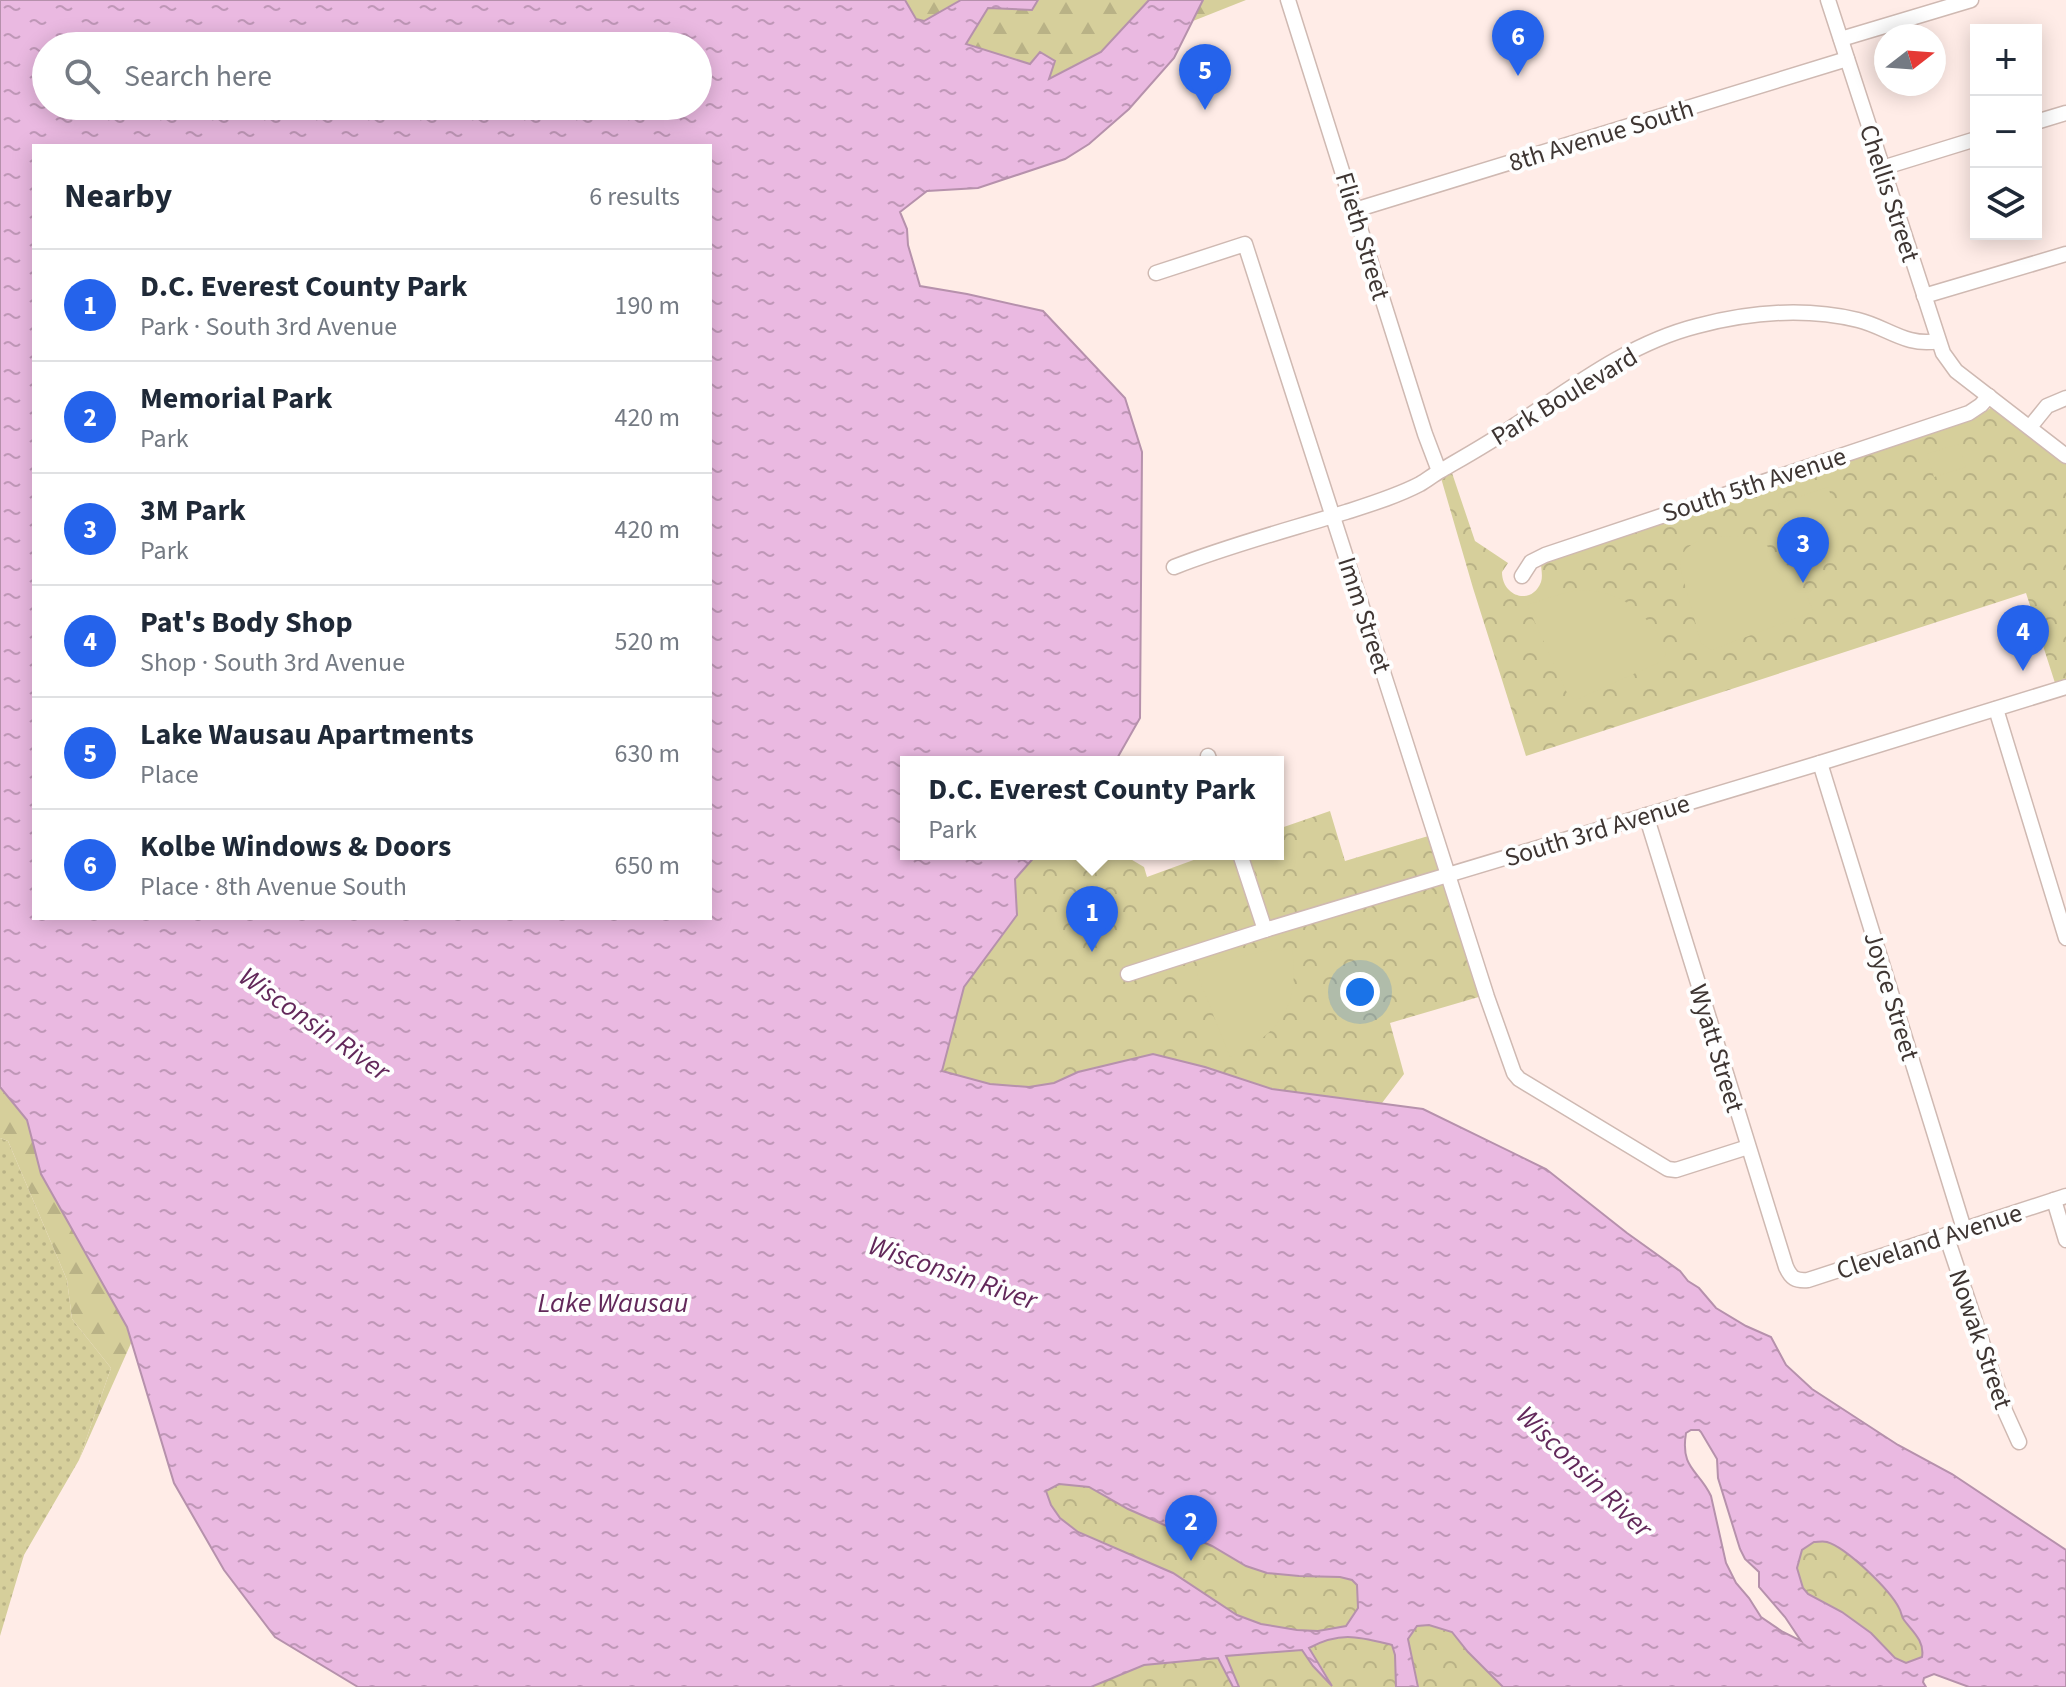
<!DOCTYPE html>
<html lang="en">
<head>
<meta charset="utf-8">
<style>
  :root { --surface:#fff; --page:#f6f6f7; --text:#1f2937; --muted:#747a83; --line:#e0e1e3; --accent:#2563eb }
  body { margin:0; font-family:"Source Sans 3",sans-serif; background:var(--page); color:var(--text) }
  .controls { position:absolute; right:24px; top:24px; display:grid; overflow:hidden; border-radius:0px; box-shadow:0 4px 20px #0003 }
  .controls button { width:72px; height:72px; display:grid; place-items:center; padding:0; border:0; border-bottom:2px solid var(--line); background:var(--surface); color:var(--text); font:40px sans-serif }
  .compass { position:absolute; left:1874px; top:24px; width:72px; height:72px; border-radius:50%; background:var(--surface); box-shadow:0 4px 20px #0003; rotate:73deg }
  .you { position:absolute; left:1360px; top:992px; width:28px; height:28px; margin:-20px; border:6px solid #fff; border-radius:50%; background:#1a73e8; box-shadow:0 0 0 12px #1a73e833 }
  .badge { display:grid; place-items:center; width:52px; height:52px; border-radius:50%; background:var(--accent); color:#fff; font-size:26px; font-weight:700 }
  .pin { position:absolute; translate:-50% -66px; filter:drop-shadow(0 2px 4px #0008) }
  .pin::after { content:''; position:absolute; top:42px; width:28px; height:24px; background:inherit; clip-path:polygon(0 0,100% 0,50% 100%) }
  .popup { position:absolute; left:900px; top:756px; width:384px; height:104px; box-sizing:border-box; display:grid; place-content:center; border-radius:0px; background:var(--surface); filter:drop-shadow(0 2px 6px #0005); font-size:26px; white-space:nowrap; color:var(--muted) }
  .popup b { font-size:30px; color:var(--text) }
  .popup::after { content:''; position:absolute; left:50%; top:100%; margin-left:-16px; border:16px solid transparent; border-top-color:var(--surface) }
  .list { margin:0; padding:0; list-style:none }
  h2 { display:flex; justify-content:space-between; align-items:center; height:104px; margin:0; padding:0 32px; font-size:34px }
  h2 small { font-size:26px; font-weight:400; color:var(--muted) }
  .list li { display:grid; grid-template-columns:52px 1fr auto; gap:24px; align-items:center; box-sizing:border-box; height:112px; padding:0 32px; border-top:2px solid var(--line) }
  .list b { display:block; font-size:30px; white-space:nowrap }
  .list p { margin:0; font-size:26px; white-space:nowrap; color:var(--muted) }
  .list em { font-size:26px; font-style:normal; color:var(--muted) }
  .icon { flex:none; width:44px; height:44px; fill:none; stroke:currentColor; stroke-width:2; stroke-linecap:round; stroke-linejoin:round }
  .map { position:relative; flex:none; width:2066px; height:1687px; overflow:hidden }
  .search { position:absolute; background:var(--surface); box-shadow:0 4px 20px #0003; left:32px; top:32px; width:680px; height:88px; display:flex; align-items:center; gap:20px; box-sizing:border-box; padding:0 28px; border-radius:44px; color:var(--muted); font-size:30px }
  .panel { position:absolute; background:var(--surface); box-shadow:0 4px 20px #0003; left:32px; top:144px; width:680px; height:776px; border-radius:0px }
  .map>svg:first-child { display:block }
  .grass { fill:url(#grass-dots) }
  .forest { fill:url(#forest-firs) }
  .park { fill:url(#park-crowns) }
  .garden { fill:#d6cf9b }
  .water { fill:url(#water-ripples); stroke:#b691ac; stroke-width:2; fill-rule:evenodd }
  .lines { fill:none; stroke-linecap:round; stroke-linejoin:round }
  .minor-casing { stroke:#cfb9b2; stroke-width:17 }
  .minor { stroke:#fff; stroke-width:14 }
  .labels { text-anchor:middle; stroke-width:8; stroke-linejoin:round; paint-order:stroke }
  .street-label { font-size:26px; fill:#3e3532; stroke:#fefefe }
  .water-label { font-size:28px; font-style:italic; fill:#62285a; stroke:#fefefe }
</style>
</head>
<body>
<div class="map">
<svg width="2066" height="1687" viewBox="0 0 2066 1687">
  <defs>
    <pattern id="grass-dots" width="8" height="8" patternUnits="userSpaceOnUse" patternTransform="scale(2)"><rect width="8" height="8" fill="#d6cf9b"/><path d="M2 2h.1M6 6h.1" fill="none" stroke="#b9b286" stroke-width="1.8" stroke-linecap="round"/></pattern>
    <pattern id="forest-firs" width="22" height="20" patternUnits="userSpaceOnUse" patternTransform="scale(2)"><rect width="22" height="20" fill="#d6cf9b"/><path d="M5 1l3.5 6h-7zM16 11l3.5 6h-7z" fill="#b9b286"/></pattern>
    <pattern id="park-crowns" width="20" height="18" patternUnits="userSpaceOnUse" patternTransform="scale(2)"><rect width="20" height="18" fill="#d6cf9b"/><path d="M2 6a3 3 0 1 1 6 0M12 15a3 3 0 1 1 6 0" fill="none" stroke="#b9b286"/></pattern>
    <pattern id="water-ripples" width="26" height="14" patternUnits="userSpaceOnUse" patternTransform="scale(2)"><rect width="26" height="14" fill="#eab9e1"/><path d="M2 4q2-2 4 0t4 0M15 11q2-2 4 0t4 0" fill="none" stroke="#bf97b7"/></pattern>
  </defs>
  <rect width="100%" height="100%" fill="#ffece7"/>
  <!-- grass -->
  <path class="grass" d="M 0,1138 L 8,1141 L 67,1280 L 72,1319 L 111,1368 L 79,1460 L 24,1555 L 0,1636 Z"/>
  <!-- forest -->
  <g class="forest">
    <path d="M 905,0 L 961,0 L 924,21 L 916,19 Z"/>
    <path d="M 1039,0 L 1149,0 L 1101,52 L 1048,79 L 1030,64 L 965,44 L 988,8 L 1032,10 Z"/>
    <path d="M 1203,0 L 1246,0 L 1193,21 Z"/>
    <path d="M 0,1087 L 27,1120 L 41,1174 L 127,1327 L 132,1341 L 79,1460 L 111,1368 L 72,1319 L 67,1280 L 8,1141 L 0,1138 Z"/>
  </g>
  <!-- park -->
  <g class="park">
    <path d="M 1992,407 L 2066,463 L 2066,679 L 2055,683 L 2026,593 L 1526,756 L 1473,588 L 1441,478 L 1452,473 L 1475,541 L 1508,563 L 1502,572 C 1502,597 1532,606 1541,582 C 1543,576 1541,569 1541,562 L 1976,418 Z"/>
    <path d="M 1330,811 L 1345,861 L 1435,834 L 1441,884 L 1445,885 L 1482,996 L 1390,1023 L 1404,1074 L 1382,1103 L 1272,1089 L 1205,1067 L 1153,1054 L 1078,1072 L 1054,1083 L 1029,1087 L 990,1084 L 941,1071 L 964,987 L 1017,915 L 1015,879 L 1037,854 L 1060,856 L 1062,854 L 1122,854 L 1144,867 L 1147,877 L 1210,854 L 1278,854 L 1278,829 Z"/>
    <path d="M 1059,1484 L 1089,1487 L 1128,1509 L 1186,1535 L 1299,1576 L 1340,1577 L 1352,1580 L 1357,1584 L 1358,1608 L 1346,1626 L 1318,1631 L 1297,1630 L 1261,1624 L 1237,1615 L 1173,1573 L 1078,1532 L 1060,1518 L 1051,1505 L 1046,1491 Z"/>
    <path d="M 1814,1541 C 1818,1542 1823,1541 1827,1542 C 1848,1548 1887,1588 1898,1606 C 1901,1610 1901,1615 1903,1618 C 1911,1631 1926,1640 1923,1657 L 1906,1663 L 1895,1658 L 1871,1633 L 1842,1612 L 1808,1594 L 1803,1588 L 1797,1568 L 1801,1550 Z"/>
    <path d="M 1429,1625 L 1452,1632 L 1468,1652 L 1503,1687 L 1418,1687 L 1408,1639 L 1417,1626 Z"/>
    <path d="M 1355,1636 L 1392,1645 L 1395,1655 L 1396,1687 L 1239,1687 L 1226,1656 L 1302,1650 L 1313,1666 L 1330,1681 L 1309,1648 L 1326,1640 Z"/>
    <path d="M 1219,1658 L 1234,1687 L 1091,1687 L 1144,1665 Z"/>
  </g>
  <!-- garden -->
  <g class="garden">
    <path d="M 1958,444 L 1966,467 L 1934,477 L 1927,454 Z"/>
    <path d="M 1828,487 L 1843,532 L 1793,548 L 1778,504 Z"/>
    <path d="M 1734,536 C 1740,536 1747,537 1753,539 C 1780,548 1806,586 1813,612 L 1711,650 L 1701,643 L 1680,567 C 1679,539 1712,537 1734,536 Z"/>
    <path d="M 1577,590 C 1623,590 1643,611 1667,647 L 1665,656 L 1660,662 L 1576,700 L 1568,695 L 1527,605 L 1561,594 Z"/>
    <path d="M 1292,946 C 1300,1006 1283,1031 1230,1057 L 1197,974 L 1202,964 Z"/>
  </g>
  <!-- water -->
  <path class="water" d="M 0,0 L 905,0 L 916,19 L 924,21 L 961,0 L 1038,0 L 1032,10 L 988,8 L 966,44 L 1030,64 L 1040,52 L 1055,61 L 1049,79 L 1101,52 L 1149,0 L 1203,0 L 1174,58 L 1129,109 L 1089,144 L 1065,159 L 978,188 L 927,191 L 900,212 L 907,229 L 908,245 L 920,286 L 967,294 L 1043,311 L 1125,398 L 1142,452 L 1140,718 L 1115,762 L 906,762 L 906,854 L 1037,854 L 1015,879 L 1017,915 L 964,987 L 942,1071 L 990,1084 L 1029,1087 L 1054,1083 L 1078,1072 L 1153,1054 L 1205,1067 L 1272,1089 L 1423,1109 L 1546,1169 L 1627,1233 L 1680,1271 L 1688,1281 L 1699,1288 L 1716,1308 L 1746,1326 L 1771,1337 L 1786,1365 L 1812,1389 L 1898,1445 L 1952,1474 L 2066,1550 L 2066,1687 L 1969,1687 L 1934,1674 L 1924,1678 L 1923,1682 L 1926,1687 L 1503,1687 L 1468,1652 L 1452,1632 L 1429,1625 L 1417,1626 L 1408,1639 L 1418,1687 L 1396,1687 L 1395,1655 L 1392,1645 C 1359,1637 1341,1631 1309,1648 L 1332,1686 L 1313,1666 L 1302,1650 L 1226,1656 L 1239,1687 L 1233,1687 L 1218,1658 L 1144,1665 L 1091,1687 L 358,1687 L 275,1637 L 224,1570 L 174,1483 L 127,1327 L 41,1174 L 27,1120 L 0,1087 ZM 46,46 L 698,46 L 698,106 L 46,106 ZM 34,146 L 710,146 L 710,918 L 34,918 ZM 1691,1430 L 1699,1430 L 1701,1432 L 1717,1459 L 1718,1478 L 1740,1549 L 1745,1559 L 1759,1572 L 1759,1587 L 1785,1617 L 1801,1641 L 1783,1632 L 1761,1617 L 1749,1598 L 1736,1583 L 1726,1563 L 1711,1496 C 1699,1470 1680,1469 1686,1433 ZM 1059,1484 L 1089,1487 L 1128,1509 L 1212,1546 L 1246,1566 L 1267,1573 L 1299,1576 L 1340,1577 L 1352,1580 L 1357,1585 L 1358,1608 L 1346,1626 L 1318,1631 L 1297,1630 L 1261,1624 L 1237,1615 L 1173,1573 L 1078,1532 L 1060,1518 L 1051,1505 L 1046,1491 ZM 1814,1542 C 1818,1542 1823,1541 1827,1542 C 1847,1548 1890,1590 1899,1608 C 1902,1613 1901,1616 1904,1620 C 1912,1631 1925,1641 1922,1657 L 1906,1663 L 1895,1658 L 1871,1633 L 1842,1612 L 1808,1594 L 1803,1588 L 1797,1568 L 1802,1550 Z"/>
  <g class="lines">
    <!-- minor casing -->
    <g class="minor-casing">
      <g id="minor">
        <path d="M 1288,0 L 1425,434 L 1439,471"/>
        <path d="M 1828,0 L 1943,353 L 1956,371 L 2066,456"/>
        <path d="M 1841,39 L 1971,0"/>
        <path d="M 2036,122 L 2066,113"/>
        <path d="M 1882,168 L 1976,139"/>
        <path d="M 1355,210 L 1847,59"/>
        <path d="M 1156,273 L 1245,244 L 1402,731 L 1487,997 L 1514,1073 L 1519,1079 L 1668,1169 L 1676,1170 L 1748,1147"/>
        <path d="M 1924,296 L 2066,254"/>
        <path d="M 2030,427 L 2047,406 L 2066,398"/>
        <path d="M 1174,567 C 1230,545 1288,530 1346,512 C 1371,504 1397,496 1420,484 C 1427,480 1433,475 1440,471 C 1466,456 1493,441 1517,424 C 1574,386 1630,343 1697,326 C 1750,312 1804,307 1858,320 C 1887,327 1906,347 1938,341"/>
        <path d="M 1522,576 L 1531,562 L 1545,555 L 1969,413 L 1981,405 L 1989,396"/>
        <path d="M 1996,709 L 2066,938"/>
        <path d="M 1208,756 L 1210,762"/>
        <path d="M 1820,763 L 1964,1229"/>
        <path d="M 1646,815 L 1786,1267 C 1791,1278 1795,1281 1808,1280 L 2066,1196"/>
        <path d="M 1240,854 L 1265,930"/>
        <path d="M 1128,974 L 1265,930 L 1820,763 L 2066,687"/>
        <path d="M 2054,1200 L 2066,1240"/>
        <path d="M 1946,1235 L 2005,1411 L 2019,1442"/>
      </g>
    </g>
    <!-- minor -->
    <use href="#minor" class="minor"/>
  </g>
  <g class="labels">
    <!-- street labels -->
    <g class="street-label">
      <text transform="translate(1601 135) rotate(-17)" y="9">8th Avenue South</text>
      <text transform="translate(1890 193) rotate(72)" y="9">Chellis Street</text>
      <text transform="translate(1363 236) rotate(73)" y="9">Flieth Street</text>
      <text transform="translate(1564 396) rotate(-31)" y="9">Park Boulevard</text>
      <text transform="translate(1754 484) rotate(-18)" y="9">South 5th Avenue</text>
      <text transform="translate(1365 615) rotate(72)" y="9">Imm Street</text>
      <text transform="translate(1597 830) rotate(-17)" y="9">South 3rd Avenue</text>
      <text transform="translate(1892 996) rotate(73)" y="9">Joyce Street</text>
      <text transform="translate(1717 1048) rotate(73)" y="9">Wyatt Street</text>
      <text transform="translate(1929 1241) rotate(-18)" y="9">Cleveland Avenue</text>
      <text transform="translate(1981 1339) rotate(71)" y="9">Nowak Street</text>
    </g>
    <!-- water labels -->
    <g class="water-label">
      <text transform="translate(315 1023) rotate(35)" y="10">Wisconsin River</text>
      <text transform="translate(953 1272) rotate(19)" y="10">Wisconsin River</text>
      <text x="613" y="1312">Lake Wausau</text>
      <text transform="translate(1585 1471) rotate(44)" y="10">Wisconsin River</text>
    </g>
  </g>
</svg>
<div class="controls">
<button>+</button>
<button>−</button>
<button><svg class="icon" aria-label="layers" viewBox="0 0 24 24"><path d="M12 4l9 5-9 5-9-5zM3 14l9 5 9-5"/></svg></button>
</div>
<svg class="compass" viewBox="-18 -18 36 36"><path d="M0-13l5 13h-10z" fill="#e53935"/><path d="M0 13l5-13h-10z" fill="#747a83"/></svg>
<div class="you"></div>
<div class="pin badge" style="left:1092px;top:952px">1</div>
<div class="popup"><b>D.C. Everest County Park</b>Park</div>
<div class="pin badge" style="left:1191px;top:1561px">2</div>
<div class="pin badge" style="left:1803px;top:583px">3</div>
<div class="pin badge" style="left:2023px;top:671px">4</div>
<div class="pin badge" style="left:1205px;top:110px">5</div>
<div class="pin badge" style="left:1518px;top:76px">6</div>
<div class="search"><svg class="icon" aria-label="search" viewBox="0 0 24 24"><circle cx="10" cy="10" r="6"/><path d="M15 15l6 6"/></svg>Search here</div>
<section class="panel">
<h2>Nearby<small>6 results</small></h2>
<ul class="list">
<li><span class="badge">1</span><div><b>D.C. Everest County Park</b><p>Park · South 3rd Avenue</p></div><em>190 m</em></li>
<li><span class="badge">2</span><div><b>Memorial Park</b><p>Park</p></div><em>420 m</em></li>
<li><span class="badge">3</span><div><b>3M Park</b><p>Park</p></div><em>420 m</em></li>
<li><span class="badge">4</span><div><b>Pat's Body Shop</b><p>Shop · South 3rd Avenue</p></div><em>520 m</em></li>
<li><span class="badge">5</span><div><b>Lake Wausau Apartments</b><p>Place</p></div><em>630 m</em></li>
<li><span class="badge">6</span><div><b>Kolbe Windows &amp; Doors</b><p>Place · 8th Avenue South</p></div><em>650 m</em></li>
</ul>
</section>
</div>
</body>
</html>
